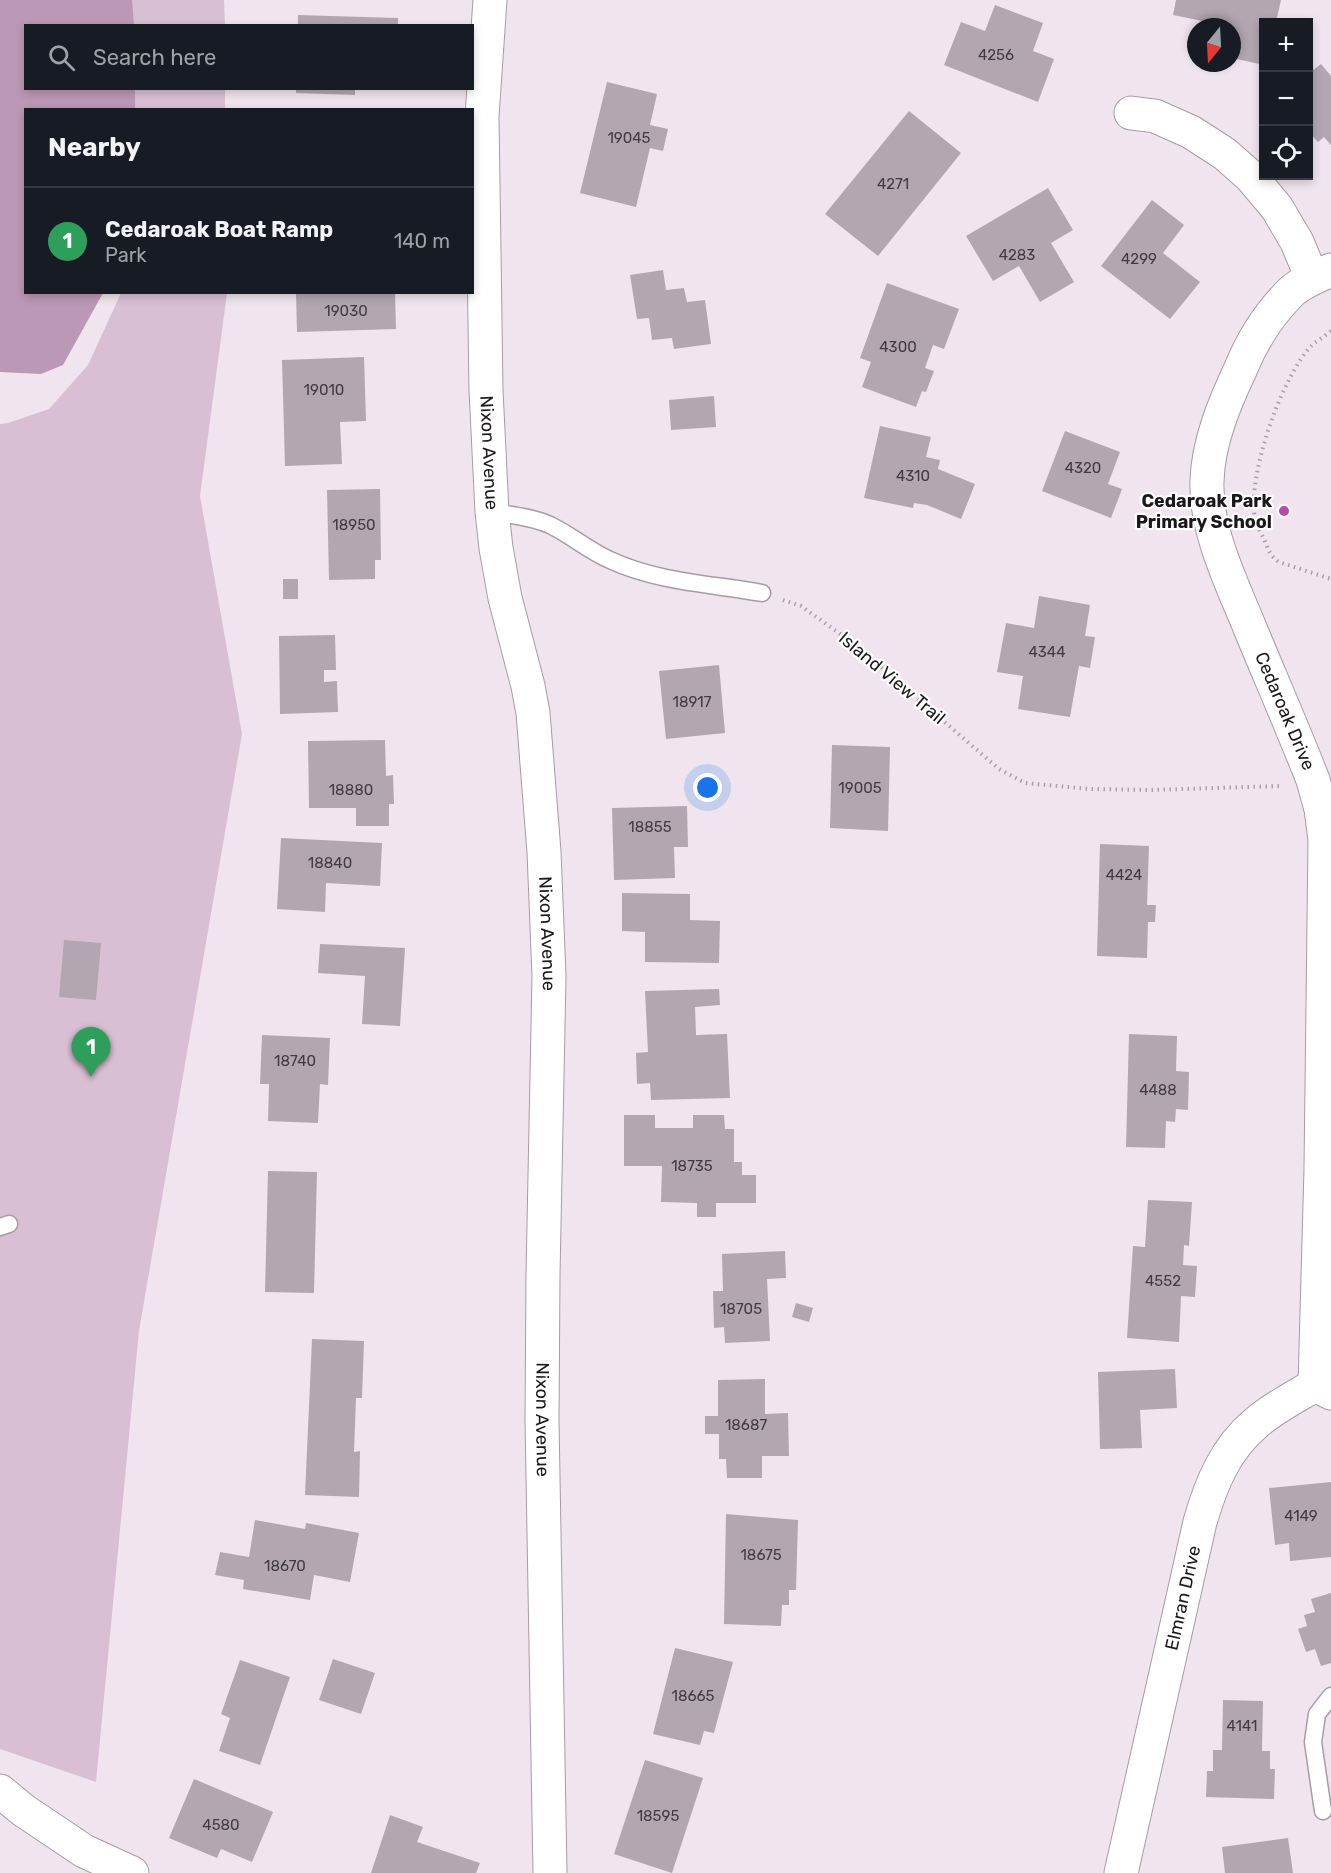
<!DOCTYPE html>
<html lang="en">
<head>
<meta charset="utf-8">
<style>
  :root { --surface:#171b24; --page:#20242c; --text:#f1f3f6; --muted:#9ea1a6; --line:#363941; --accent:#1a73e8 }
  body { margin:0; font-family:Rubik,sans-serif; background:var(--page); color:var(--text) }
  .controls { position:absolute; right:18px; top:18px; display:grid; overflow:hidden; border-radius:0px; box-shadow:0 3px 9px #0003 }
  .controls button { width:54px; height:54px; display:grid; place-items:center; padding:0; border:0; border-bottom:2px solid var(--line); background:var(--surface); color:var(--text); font:30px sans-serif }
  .compass { position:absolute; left:1187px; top:18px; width:54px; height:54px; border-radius:50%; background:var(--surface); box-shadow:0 3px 9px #0003; rotate:198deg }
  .you { position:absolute; left:708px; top:788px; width:21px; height:21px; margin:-15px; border:4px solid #fff; border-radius:50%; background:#1a73e8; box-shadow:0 0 0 9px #1a73e833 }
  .badge { display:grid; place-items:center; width:39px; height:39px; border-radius:50%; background:var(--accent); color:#fff; font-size:20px; font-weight:700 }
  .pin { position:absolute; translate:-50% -50px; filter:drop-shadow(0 2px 3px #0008) }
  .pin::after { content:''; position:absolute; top:32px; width:21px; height:18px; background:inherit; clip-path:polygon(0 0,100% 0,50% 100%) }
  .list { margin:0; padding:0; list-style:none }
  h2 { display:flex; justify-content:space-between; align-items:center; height:78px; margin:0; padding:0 24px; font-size:26px }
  h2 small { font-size:20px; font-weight:400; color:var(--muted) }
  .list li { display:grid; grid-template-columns:39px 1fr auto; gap:18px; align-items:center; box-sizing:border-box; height:108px; padding:0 24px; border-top:2px solid var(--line) }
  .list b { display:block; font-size:22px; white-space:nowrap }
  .list p { margin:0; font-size:20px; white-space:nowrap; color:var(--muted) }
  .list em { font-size:20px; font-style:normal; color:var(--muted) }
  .icon { flex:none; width:33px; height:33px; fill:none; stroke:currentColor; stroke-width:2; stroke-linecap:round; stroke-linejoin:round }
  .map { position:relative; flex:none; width:1331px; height:1873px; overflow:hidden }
  .search { position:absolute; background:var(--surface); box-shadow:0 3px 9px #0003; left:24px; top:24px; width:450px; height:66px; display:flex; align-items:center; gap:15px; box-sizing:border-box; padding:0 21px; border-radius:0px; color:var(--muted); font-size:22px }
  .panel { position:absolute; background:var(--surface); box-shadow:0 3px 9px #0003; left:24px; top:108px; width:450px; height:186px; border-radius:0px }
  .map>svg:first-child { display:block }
  .green { fill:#d9bfd4 }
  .water { fill:#bb98b5 }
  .building { fill:#b2a7b0 }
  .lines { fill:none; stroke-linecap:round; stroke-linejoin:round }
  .service-casing { stroke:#a69ca4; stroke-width:19 }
  .minor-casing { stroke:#a69ca4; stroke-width:35 }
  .tertiary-casing { stroke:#a69ca4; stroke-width:35 }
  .path { stroke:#a9a0a7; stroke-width:4; stroke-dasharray:1.5 4.5; stroke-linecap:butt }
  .service { stroke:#fff; stroke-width:16 }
  .minor { stroke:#fff; stroke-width:33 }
  .tertiary { stroke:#fff; stroke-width:33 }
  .poi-dot { fill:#b64aa9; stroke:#fff; stroke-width:2 }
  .labels { text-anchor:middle; stroke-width:4.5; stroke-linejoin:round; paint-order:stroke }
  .number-label { font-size:15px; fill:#413b40 }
  .street-label { font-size:18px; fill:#1b171a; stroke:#fff }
  .poi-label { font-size:18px; font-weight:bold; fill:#1b171a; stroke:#fff; text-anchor:end }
</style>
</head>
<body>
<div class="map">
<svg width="1331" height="1873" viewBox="0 0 1331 1873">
  <rect width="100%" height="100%" fill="#f0e5ee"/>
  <!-- green -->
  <g class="green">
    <path d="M 0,0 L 224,0 L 225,25 L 26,26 L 26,88 L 225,89 L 225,109 L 26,110 Z"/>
    <path d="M 121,293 L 227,293 L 200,496 L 242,734 L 139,1331 L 96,1782 L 0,1749 L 0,424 L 8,423 L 49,409 L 88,365 Z"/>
  </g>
  <!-- water -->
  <path class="water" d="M 0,0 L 132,0 L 134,25 L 26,26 L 26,88 L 135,89 L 135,109 L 26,110 L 26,292 L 103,293 L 63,365 L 41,374 L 0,372 Z"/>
  <!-- building -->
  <g class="building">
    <path d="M 1176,0 L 1281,0 L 1276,22 L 1264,22 L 1264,65 L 1232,58 L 1232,27 L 1222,27 L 1222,25 L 1173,15 Z"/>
    <path d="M 995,5 L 1043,23 L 1033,51 L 1054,59 L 1038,102 L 944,65 L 961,22 L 985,31 Z"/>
    <path d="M 298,15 L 398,18 L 398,26 L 298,26 Z"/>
    <path d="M 1321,64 L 1331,76 L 1331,145 L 1324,137 L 1318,142 L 1308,131 L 1308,124 L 1311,122 L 1308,118 L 1308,74 Z"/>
    <path d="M 607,82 L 657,94 L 650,125 L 668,129 L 663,151 L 650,148 L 636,207 L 580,193 Z"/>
    <path d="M 296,88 L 355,88 L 355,95 L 296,93 Z"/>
    <path d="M 909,111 L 961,153 L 878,256 L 825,214 Z"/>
    <path d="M 1048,188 L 1073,230 L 1051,243 L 1074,282 L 1040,302 L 1019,266 L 993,281 L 966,236 Z"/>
    <path d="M 1152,200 L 1184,225 L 1163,253 L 1200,282 L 1170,319 L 1101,266 Z"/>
    <path d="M 663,270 L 666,290 L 684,288 L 687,302 L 705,300 L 711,344 L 674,349 L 672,338 L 652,340 L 649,318 L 637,319 L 630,275 Z"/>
    <path d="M 887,283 L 959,309 L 944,349 L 933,345 L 925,368 L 934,371 L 926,392 L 922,391 L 916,407 L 862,387 L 871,362 L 860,358 Z"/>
    <path d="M 296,292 L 395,292 L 396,329 L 297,332 Z"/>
    <path d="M 364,357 L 366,421 L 340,422 L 342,464 L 285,466 L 282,360 Z"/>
    <path d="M 714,396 L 716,427 L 671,430 L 669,400 Z"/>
    <path d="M 880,426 L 931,437 L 926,457 L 940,460 L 938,469 L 975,484 L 961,519 L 927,505 L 914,503 L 913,508 L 864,498 Z"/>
    <path d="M 1065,431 L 1120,452 L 1108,484 L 1122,489 L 1111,518 L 1042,491 Z"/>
    <path d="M 380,489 L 381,560 L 375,560 L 375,579 L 329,580 L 327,490 Z"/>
    <rect x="283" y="579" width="15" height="20"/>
    <path d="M 1039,596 L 1090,605 L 1085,636 L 1095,637 L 1090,668 L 1079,666 L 1070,717 L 1018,709 L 1023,676 L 997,672 L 1006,623 L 1034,628 Z"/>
    <path d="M 335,635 L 336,670 L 324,670 L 324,682 L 337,681 L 338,712 L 280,714 L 279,636 Z"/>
    <path d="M 719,665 L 725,733 L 666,739 L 659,671 Z"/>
    <path d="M 385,740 L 386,776 L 393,775 L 394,804 L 389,804 L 389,826 L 356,826 L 356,808 L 309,808 L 308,741 Z"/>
    <path d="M 832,745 L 890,747 L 888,831 L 830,828 Z"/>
    <path d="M 687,806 L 688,847 L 674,847 L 675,878 L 614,880 L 612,808 Z"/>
    <path d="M 281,838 L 382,843 L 380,886 L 326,883 L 325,912 L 277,909 Z"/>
    <path d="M 1100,844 L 1149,846 L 1147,905 L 1156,905 L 1155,922 L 1148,922 L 1147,958 L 1097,956 Z"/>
    <path d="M 622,893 L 690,894 L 690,920 L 720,921 L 719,963 L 645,962 L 645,932 L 622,931 Z"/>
    <path d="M 64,940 L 101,943 L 96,1000 L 59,997 Z"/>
    <path d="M 320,944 L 405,948 L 400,1026 L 362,1024 L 365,976 L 318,973 Z"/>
    <path d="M 719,989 L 720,1005 L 695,1007 L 696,1035 L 727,1034 L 730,1098 L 651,1100 L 650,1083 L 637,1084 L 636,1053 L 648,1052 L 645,991 Z"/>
    <path d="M 1129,1034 L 1177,1036 L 1176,1071 L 1189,1072 L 1188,1110 L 1176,1109 L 1175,1122 L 1166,1121 L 1165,1148 L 1126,1147 Z"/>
    <path d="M 262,1035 L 330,1038 L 328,1085 L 320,1084 L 318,1123 L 268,1121 L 269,1084 L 260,1084 Z"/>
    <path d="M 624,1115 L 655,1115 L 655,1128 L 693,1128 L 693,1115 L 724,1115 L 725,1129 L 734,1129 L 734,1162 L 742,1162 L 742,1175 L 756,1175 L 756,1203 L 716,1203 L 716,1217 L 697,1217 L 697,1203 L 661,1202 L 662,1166 L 624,1166 Z"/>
    <path d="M 268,1171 L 317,1172 L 314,1293 L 265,1292 Z"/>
    <path d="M 1148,1200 L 1192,1202 L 1189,1246 L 1184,1245 L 1183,1265 L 1197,1266 L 1195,1297 L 1181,1296 L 1179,1342 L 1127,1338 L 1133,1246 L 1145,1247 Z"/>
    <path d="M 785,1251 L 786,1278 L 767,1279 L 770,1341 L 725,1343 L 724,1327 L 714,1328 L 713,1291 L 723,1291 L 722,1254 Z"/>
    <path d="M 796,1303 L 813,1308 L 809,1322 L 792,1317 Z"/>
    <path d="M 312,1339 L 364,1341 L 362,1398 L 356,1398 L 354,1452 L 360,1451 L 359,1497 L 305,1495 Z"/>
    <path d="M 1175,1369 L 1177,1408 L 1140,1410 L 1142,1448 L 1100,1449 L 1098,1372 Z"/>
    <path d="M 765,1379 L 765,1414 L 788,1413 L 789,1456 L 762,1456 L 762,1478 L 727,1478 L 726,1459 L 719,1459 L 719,1434 L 705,1434 L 705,1416 L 718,1416 L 718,1380 Z"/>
    <path d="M 1331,1482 L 1331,1557 L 1290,1561 L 1289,1543 L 1275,1545 L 1269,1488 Z"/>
    <path d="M 726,1514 L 798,1520 L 796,1590 L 789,1590 L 789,1605 L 782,1605 L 781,1626 L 724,1624 Z"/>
    <path d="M 255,1520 L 305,1529 L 306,1523 L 359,1533 L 350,1582 L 314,1575 L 310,1600 L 243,1589 L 244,1580 L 215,1575 L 220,1552 L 249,1557 Z"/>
    <path d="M 1331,1593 L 1331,1663 L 1321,1666 L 1315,1649 L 1306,1652 L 1298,1629 L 1307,1626 L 1304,1615 L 1315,1612 L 1311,1599 Z"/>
    <path d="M 675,1648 L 733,1662 L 714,1733 L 704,1731 L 700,1745 L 653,1734 Z"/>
    <path d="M 333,1659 L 375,1673 L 361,1714 L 319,1700 Z"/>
    <path d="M 240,1660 L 290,1677 L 260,1765 L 219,1751 L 230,1718 L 221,1714 Z"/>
    <path d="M 1223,1700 L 1263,1701 L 1262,1751 L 1270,1751 L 1270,1769 L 1275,1769 L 1274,1799 L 1206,1797 L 1207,1771 L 1213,1771 L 1213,1750 L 1222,1750 Z"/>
    <path d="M 645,1760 L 703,1778 L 672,1873 L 614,1854 Z"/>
    <path d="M 194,1779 L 273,1812 L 252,1862 L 221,1849 L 217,1858 L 169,1838 Z"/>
    <path d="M 390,1815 L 423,1827 L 417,1842 L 480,1863 L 476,1873 L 371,1873 Z"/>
    <path d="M 1288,1838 L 1293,1873 L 1225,1873 L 1222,1847 Z"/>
  </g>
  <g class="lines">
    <!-- service casing -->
    <g class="service-casing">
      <g id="service">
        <path d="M 492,512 C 511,515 532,517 550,525 C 571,535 589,551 610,560 C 657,582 712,584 762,593"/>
        <path d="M 0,1227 L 9,1224"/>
        <path d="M 1323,1811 L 1313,1742 L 1317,1714 L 1331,1696"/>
      </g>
    </g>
    <!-- minor casing -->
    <g class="minor-casing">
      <g id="minor">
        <path id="s1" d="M 490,0 L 482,116 L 486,390 L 492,512 L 496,548 L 505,598 L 528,686 L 533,713 L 544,852 L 549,976 L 543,1275 L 542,1420 L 550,1873"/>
        <path d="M 1131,113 L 1155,116 L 1191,132 L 1225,154 L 1251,177 L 1277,208 L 1297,242 L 1312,278"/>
        <path d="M 0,1791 L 23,1810 L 84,1851 L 132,1873"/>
        <path id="s2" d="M 1121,1873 L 1200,1522 C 1211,1484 1225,1449 1256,1423 C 1273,1408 1295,1397 1315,1385 L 1331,1393"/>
      </g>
    </g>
    <!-- tertiary casing -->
    <g class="tertiary-casing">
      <path id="tertiary" d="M 1315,1385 L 1321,1169 L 1325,840 L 1321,809 L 1313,780 C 1293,729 1271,679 1250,628 C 1232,584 1205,530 1207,481 C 1208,442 1225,402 1241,368 C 1252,341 1270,313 1291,292 C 1302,282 1318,276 1331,270"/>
    </g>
    <!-- path -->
    <g class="path">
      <path d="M 1331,331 C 1325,336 1318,340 1312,345 C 1282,376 1247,475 1255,518 C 1256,525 1261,533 1264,539 C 1268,549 1270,556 1279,562 L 1331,579"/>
      <path d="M 783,600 L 801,606 L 853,643 L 999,769 L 1025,783 L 1090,789 L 1151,790 L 1281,786"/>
    </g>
    <!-- service -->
    <use href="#service" class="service"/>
    <!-- minor -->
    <use href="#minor" class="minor"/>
    <!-- tertiary -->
    <use href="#tertiary" class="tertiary"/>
  </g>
  <!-- markers -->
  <circle class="poi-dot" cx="1284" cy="511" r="6"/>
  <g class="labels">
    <!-- number labels -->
    <g class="number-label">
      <text x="996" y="60">4256</text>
      <text x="629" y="143">19045</text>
      <text x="893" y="189">4271</text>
      <text x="1017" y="260">4283</text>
      <text x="1139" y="264">4299</text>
      <text x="346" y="316">19030</text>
      <text x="898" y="352">4300</text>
      <text x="324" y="395">19010</text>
      <text x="1083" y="473">4320</text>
      <text x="913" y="481">4310</text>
      <text x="354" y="530">18950</text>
      <text x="1047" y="657">4344</text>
      <text x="692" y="707">18917</text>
      <text x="860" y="793">19005</text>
      <text x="351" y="795">18880</text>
      <text x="650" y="832">18855</text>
      <text x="330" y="868">18840</text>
      <text x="1124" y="880">4424</text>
      <text x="295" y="1066">18740</text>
      <text x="1158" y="1095">4488</text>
      <text x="692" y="1171">18735</text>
      <text x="1163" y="1286">4552</text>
      <text x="741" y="1314">18705</text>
      <text x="746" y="1430">18687</text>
      <text x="1301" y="1521">4149</text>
      <text x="761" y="1560">18675</text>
      <text x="285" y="1571">18670</text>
      <text x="693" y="1701">18665</text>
      <text x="1242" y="1731">4141</text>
      <text x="658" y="1821">18595</text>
      <text x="221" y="1830">4580</text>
    </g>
    <!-- street labels -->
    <g class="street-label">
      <text dy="6" stroke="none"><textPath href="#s1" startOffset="453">Nixon Avenue</textPath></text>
      <text transform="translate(892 678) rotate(40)" y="6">Island View Trail</text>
      <text transform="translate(1285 711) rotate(67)" y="6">Cedaroak Drive</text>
      <text dy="6" stroke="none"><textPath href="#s1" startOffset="939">Nixon Avenue</textPath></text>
      <text dy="6" stroke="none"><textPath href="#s1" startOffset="1425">Nixon Avenue</textPath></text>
      <text dy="6" stroke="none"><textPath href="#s2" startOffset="282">Elmran Drive</textPath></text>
    </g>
    <!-- poi labels -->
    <g class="poi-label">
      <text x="1272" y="507">Cedaroak Park<tspan x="1272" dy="21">Primary School</tspan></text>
    </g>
  </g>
</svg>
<div class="controls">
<button>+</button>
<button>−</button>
<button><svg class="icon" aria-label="locate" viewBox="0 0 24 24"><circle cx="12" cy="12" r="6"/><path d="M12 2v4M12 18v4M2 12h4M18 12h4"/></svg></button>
</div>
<svg class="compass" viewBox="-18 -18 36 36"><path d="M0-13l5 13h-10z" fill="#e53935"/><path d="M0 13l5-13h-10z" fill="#9ea1a6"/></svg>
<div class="you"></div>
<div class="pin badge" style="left:91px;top:1077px;background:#2e9e5b">1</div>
<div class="search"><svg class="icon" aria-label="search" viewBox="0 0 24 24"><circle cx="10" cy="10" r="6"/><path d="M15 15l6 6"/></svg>Search here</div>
<section class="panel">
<h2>Nearby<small></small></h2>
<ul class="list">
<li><span class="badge" style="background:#2e9e5b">1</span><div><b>Cedaroak Boat Ramp</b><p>Park</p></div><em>140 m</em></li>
</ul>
</section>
</div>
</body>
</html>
